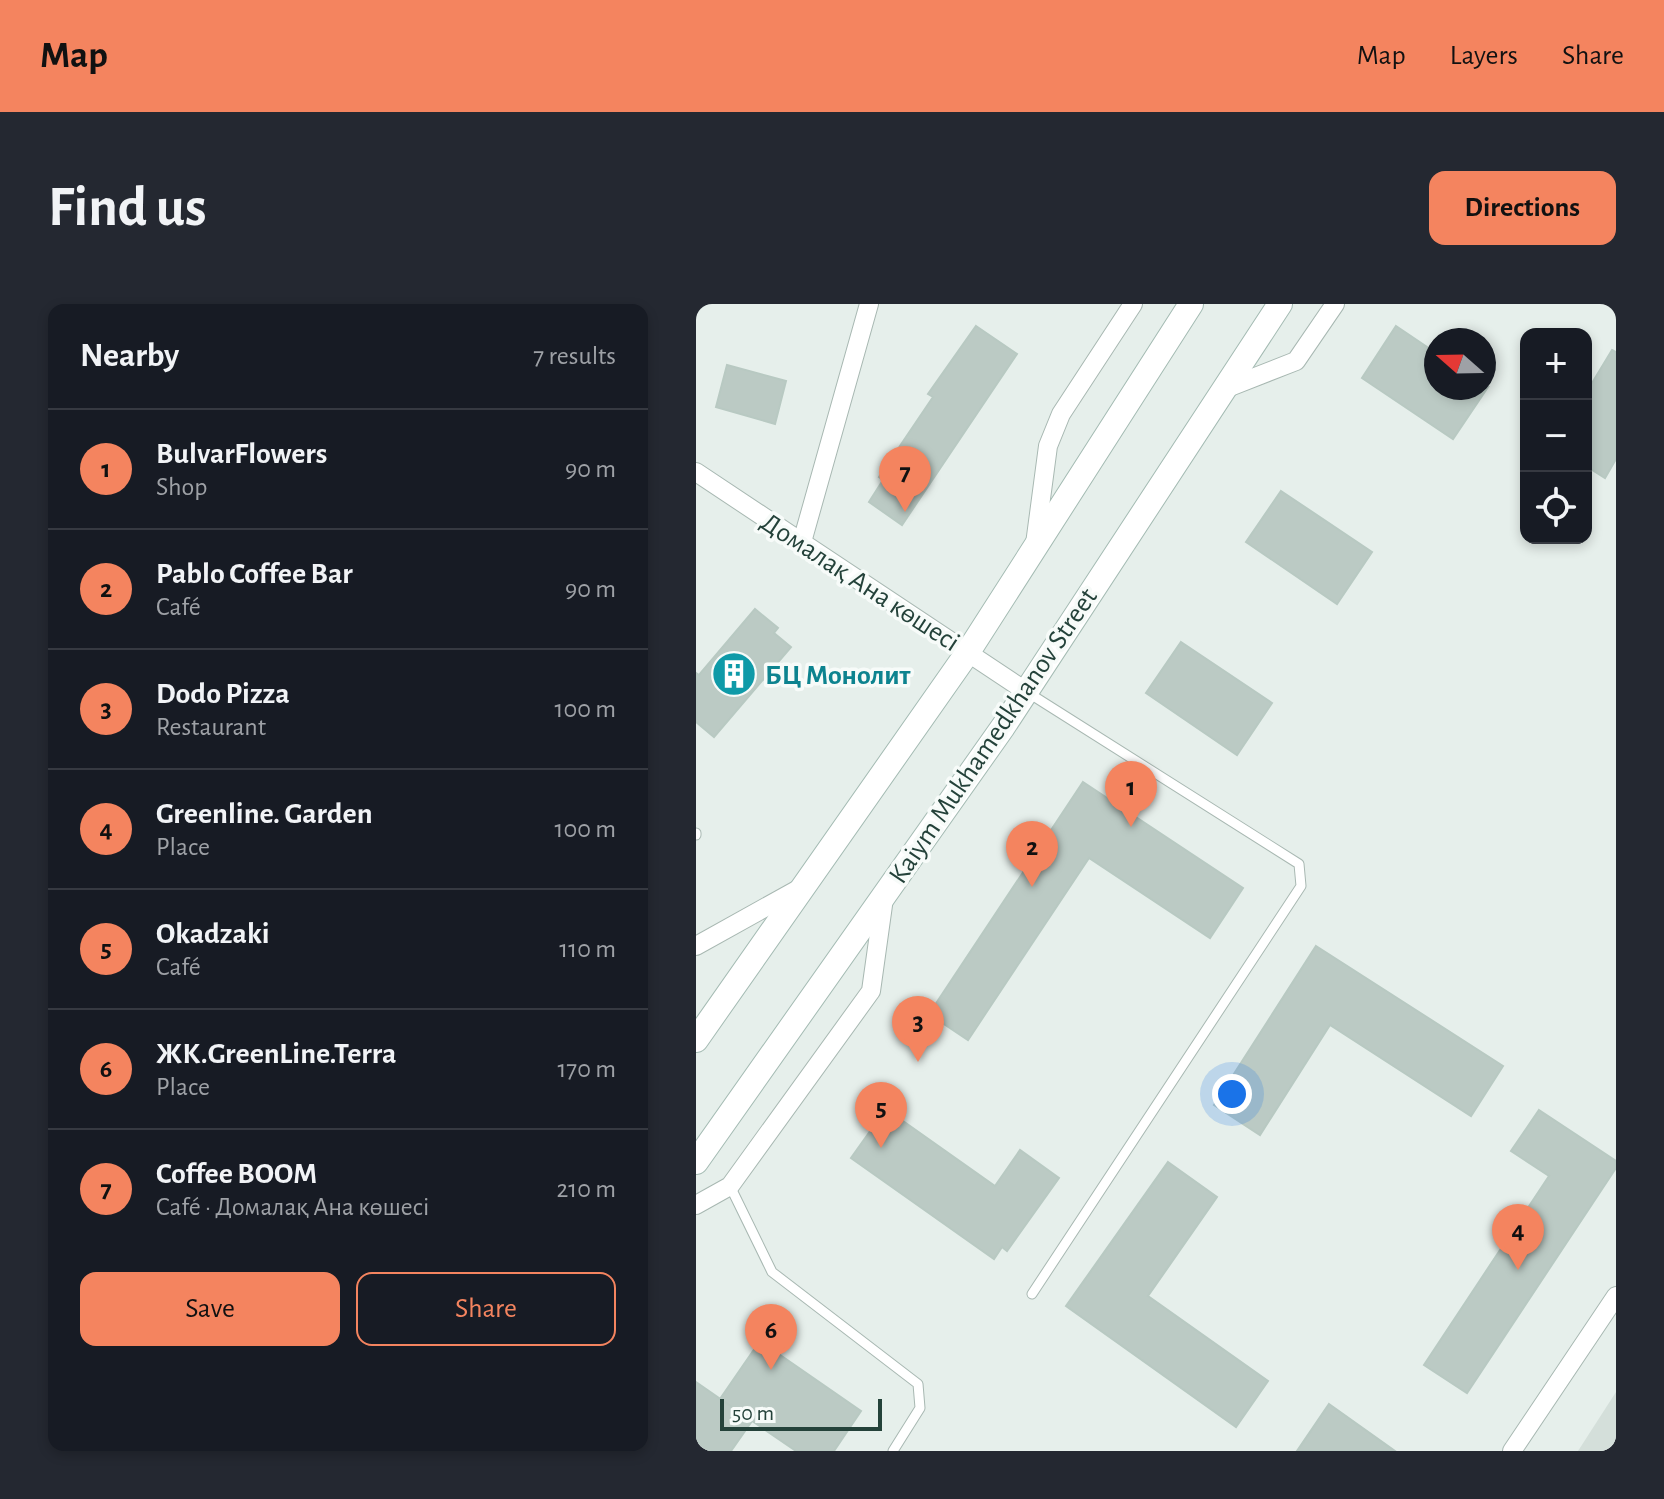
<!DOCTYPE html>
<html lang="en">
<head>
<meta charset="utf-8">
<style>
  :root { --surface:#171b24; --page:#242831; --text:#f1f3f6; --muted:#9ea1a6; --line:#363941; --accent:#f4845f }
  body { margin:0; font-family:"Alegreya Sans",sans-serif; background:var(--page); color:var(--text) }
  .controls { position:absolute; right:24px; top:24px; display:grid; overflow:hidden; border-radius:16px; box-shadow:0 4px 12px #0003 }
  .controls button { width:72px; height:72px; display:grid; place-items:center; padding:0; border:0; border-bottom:2px solid var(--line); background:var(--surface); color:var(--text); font:40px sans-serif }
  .compass { position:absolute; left:728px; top:24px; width:72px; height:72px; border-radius:50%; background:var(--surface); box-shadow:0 4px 12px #0003; rotate:290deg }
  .scale { position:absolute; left:24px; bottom:20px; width:162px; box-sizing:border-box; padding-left:8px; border:4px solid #24423a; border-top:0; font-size:22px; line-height:28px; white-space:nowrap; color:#24423a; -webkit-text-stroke:6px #f7fbf9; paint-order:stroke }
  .you { position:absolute; left:536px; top:790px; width:28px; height:28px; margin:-20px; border:6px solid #fff; border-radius:50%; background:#1a73e8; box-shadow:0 0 0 12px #1a73e833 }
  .badge { display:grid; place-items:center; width:52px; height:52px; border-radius:50%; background:var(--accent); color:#111; font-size:26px; font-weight:700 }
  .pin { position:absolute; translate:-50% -66px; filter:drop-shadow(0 2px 4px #0008) }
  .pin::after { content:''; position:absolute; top:42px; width:28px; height:24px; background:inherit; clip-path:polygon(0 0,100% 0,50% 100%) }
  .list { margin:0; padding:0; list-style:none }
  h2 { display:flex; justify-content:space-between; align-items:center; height:104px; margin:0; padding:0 32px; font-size:34px }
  h2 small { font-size:26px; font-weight:400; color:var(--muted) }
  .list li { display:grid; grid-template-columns:52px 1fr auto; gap:24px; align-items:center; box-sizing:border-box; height:120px; padding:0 32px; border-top:2px solid var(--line) }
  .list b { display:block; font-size:30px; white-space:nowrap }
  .list p { margin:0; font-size:26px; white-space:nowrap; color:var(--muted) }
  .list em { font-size:26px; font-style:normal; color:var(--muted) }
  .actions { display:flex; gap:16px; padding:24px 32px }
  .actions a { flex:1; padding:18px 0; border:2px solid var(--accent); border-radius:16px; text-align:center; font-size:28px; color:var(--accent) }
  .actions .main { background:var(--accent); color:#111 }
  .icon { flex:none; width:44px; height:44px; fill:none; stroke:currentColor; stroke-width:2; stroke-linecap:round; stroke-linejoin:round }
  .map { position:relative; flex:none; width:920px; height:1147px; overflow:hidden; border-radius:16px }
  header { display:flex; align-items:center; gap:48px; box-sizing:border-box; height:112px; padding:0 40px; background:var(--accent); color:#111 }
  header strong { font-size:38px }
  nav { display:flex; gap:44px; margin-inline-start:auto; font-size:28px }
  .intro { display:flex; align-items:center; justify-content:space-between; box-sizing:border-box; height:192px; padding:0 48px }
  h1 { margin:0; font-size:56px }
  .button { padding:20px 36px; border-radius:16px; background:var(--accent); color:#111; font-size:28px; font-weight:700 }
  main { display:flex; gap:48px; padding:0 48px }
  aside { flex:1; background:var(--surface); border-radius:16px; box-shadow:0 4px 12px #0003 }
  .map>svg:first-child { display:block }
  .built { fill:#d4dfda }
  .building { fill:#bbcac4; stroke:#b8c9c2; stroke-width:2 }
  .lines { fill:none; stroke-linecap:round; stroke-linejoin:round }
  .lane-casing { stroke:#a8b8b2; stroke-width:11 }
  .street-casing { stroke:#a8b8b2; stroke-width:20 }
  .secondary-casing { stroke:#a4bbb3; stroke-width:26 }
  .lane { stroke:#fff; stroke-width:9 }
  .street { stroke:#fff; stroke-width:18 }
  .secondary { stroke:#fff; stroke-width:24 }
  .labels { text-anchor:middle; stroke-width:7; stroke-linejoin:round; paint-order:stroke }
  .street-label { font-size:28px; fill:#24423a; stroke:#f7fbf9 }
  .culture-label { font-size:28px; font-weight:bold; fill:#0d838f; stroke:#f7fbf9; text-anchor:start }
</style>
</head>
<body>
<header>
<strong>Map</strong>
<nav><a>Map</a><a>Layers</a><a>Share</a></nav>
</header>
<div class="intro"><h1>Find us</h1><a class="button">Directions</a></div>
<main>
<aside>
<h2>Nearby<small>7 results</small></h2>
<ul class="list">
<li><span class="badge">1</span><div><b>BulvarFlowers</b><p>Shop</p></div><em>90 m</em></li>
<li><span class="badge">2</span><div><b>Pablo Coffee Bar</b><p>Café</p></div><em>90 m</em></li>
<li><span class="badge">3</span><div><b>Dodo Pizza</b><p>Restaurant</p></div><em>100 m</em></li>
<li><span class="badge">4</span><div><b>Greenline. Garden</b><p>Place</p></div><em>100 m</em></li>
<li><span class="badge">5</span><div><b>Okadzaki</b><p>Café</p></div><em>110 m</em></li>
<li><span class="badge">6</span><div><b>ЖК.GreenLine.Terra</b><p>Place</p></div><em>170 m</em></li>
<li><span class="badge">7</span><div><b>Coffee BOOM</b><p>Café · Домалақ Ана көшесі</p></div><em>210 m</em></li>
</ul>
<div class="actions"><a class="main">Save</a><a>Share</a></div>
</aside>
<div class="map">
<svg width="920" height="1147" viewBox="0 0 920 1147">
  <rect width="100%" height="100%" fill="#e6efeb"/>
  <!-- built -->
  <path class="built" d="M 920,1088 L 920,1147 L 882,1147 Z"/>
  <!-- building -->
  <g class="building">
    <path d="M 280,22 L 321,50 L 206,221 L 173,198 L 187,176 L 183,173 L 237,93 L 232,90 Z"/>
    <path d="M 700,22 L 740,49 L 740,84 L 792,83 L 757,135 L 666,74 Z"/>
    <path d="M 916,46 L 920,48 L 920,155 L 909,174 L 890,162 L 890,89 Z"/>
    <path d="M 31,61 L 90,77 L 79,120 L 20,103 Z"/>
    <path d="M 585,187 L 676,248 L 641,300 L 550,238 Z"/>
    <path d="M 59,305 L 82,324 L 78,329 L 95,343 L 18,433 L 0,418 L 0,369 L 3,371 Z"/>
    <path d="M 485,338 L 576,399 L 541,451 L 450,389 Z"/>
    <path d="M 387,478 L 547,584 L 514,634 L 393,554 L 272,736 L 233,710 Z"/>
    <path d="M 620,642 L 807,762 L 775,812 L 634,721 L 564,831 L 518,801 Z"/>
    <path d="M 190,805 L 299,882 L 324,846 L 363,874 L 311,947 L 306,943 L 298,955 L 155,854 Z"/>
    <path d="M 843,806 L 920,857 L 920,864 L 771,1089 L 728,1061 L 853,872 L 815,847 Z"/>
    <path d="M 472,858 L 521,893 L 452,992 L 572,1077 L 540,1123 L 370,1002 Z"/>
    <path d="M 64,1037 L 165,1107 L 138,1147 L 100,1147 L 24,1095 Z"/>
    <path d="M 0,1078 L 56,1117 L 35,1147 L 0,1147 Z"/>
    <path d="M 633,1100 L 699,1147 L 601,1147 Z"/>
  </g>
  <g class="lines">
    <!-- lane casing -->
    <g class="lane-casing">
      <g id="lane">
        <path d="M 331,388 L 603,560 L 605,582 L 336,990"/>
        <path d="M 0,529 L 0,531"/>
        <path d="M 34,882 L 76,968 L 222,1080 L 224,1104 L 197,1147"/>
      </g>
    </g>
    <!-- street casing -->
    <g class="street-casing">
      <g id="street">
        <path d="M 526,86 L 600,57 L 639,0"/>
        <path d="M 0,168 L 328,386"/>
        <path d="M 106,238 L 173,0"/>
        <path d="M 339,240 L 352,142 L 365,110 L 437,0"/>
        <path d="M 0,642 L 106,583"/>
        <path d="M 0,901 L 34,882 L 175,687 L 188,594"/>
        <path d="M 816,1147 L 920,992"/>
      </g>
    </g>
    <!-- secondary casing -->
    <g class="secondary-casing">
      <g id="secondary">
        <path d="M 0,736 L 272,348 L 495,0"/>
        <path d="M 0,858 L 307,423 L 584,0"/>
      </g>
    </g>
    <!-- lane -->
    <use href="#lane" class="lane"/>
    <!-- street -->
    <use href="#street" class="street"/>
    <!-- secondary -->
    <use href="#secondary" class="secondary"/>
  </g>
  <!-- icons -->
  <defs>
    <g id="building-disc" transform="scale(2.3)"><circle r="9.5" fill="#0f9aa8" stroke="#f7fbf9"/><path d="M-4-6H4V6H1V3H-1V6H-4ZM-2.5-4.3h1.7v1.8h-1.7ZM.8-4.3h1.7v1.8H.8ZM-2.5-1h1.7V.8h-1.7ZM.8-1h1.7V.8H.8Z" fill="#fff"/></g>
  </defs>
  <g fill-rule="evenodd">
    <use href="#building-disc" x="38" y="370"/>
  </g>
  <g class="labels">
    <!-- street labels -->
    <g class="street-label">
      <text transform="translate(165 277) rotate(33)" y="10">Домалақ Ана көшесі</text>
      <text transform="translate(296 431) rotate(-56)" y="10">Kaiym Mukhamedkhanov Street</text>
    </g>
    <!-- culture labels -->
    <g class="culture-label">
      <text x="69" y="380">БЦ Монолит</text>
    </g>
  </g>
</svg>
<div class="controls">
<button>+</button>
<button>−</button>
<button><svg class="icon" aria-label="locate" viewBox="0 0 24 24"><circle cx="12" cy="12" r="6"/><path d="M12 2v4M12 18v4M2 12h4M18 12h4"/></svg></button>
</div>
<svg class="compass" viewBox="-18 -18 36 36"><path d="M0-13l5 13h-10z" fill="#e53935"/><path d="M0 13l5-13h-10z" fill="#9ea1a6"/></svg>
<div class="scale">50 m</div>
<div class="you"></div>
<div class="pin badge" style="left:435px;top:523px">1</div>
<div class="pin badge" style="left:336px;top:583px">2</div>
<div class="pin badge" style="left:222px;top:758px">3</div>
<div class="pin badge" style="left:822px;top:966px">4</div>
<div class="pin badge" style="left:185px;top:844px">5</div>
<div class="pin badge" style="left:75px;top:1066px">6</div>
<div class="pin badge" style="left:209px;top:208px">7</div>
</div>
</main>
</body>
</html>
